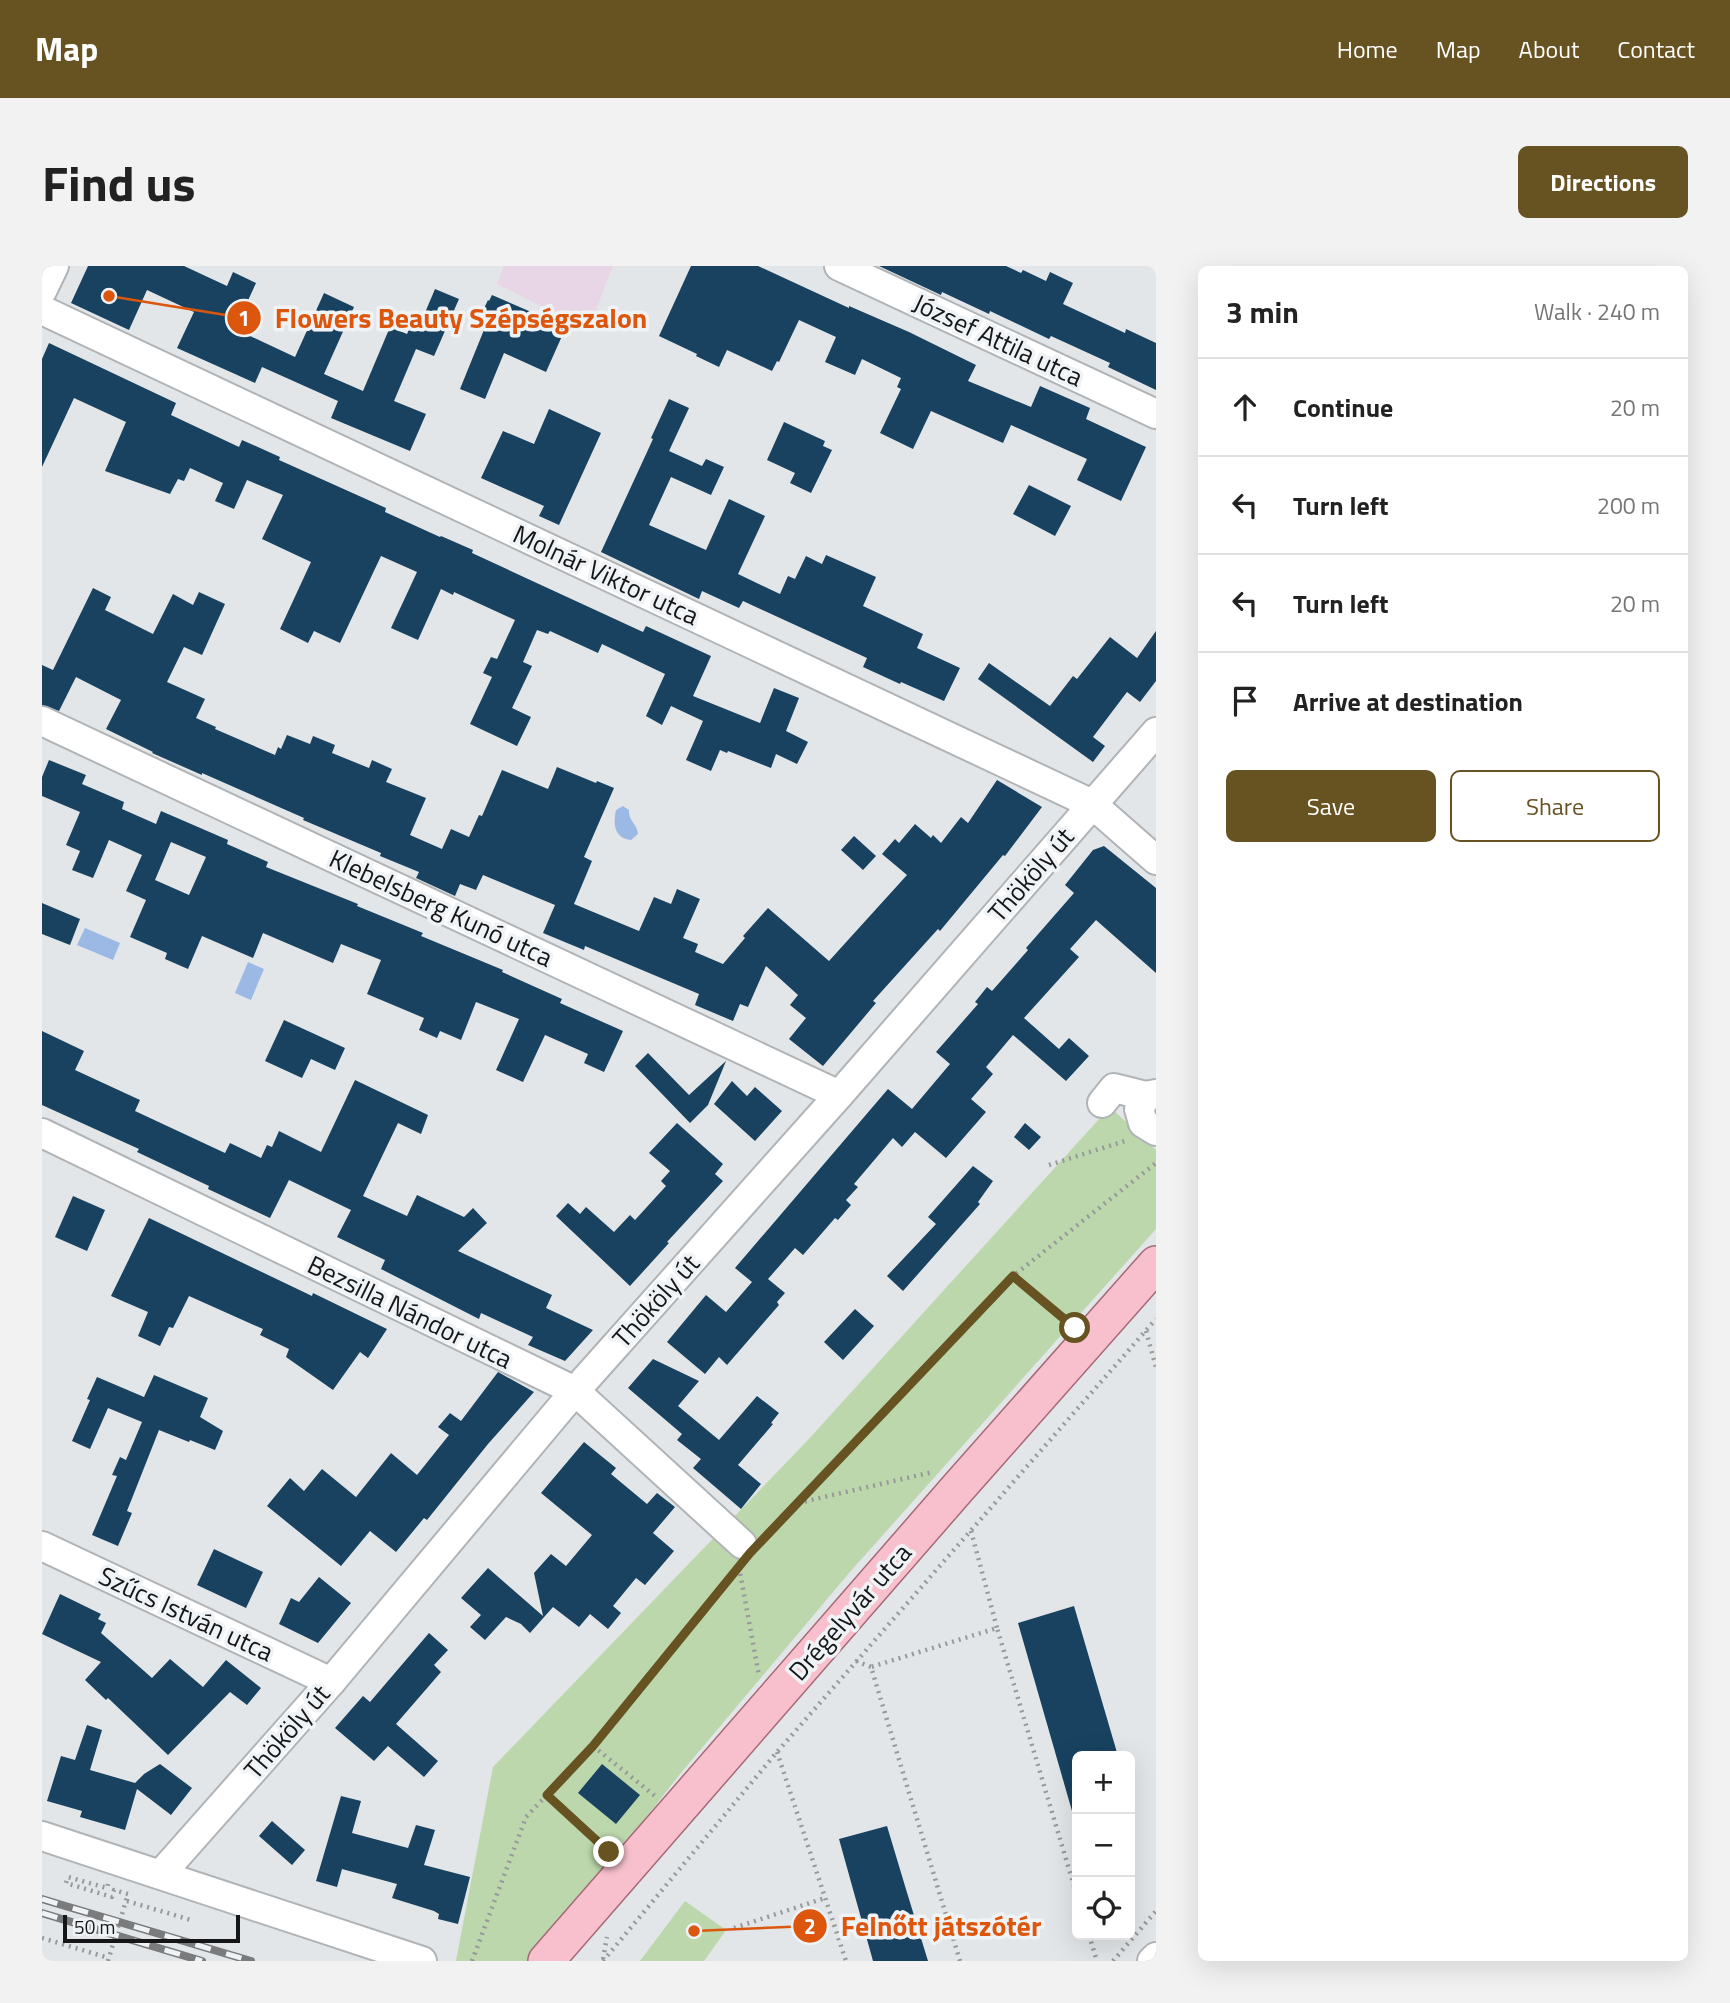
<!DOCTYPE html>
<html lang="en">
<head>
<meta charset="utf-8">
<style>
  :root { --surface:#fff; --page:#f2f2f2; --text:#222; --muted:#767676; --line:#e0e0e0; --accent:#675321 }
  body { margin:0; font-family:"Titillium Web",sans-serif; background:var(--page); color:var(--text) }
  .controls { position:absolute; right:21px; bottom:21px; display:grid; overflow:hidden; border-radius:10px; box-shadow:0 7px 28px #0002 }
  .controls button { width:63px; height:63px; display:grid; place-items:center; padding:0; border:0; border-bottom:2px solid var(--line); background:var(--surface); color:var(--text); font:35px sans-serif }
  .scale { position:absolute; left:21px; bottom:18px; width:177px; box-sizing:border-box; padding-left:7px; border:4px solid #151617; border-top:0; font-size:19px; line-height:24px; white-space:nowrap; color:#151617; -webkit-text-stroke:5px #f0f3f6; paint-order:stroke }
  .stop { position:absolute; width:21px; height:21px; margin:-16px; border:5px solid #675321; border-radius:50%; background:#fff }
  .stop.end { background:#675321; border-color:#fff; box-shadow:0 2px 7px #0008 }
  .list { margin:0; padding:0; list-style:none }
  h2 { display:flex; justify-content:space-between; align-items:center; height:91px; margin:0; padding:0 28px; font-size:30px }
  h2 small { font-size:23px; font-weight:400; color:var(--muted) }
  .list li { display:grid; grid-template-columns:46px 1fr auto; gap:21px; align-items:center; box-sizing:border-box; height:98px; padding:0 28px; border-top:2px solid var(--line) }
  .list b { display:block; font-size:26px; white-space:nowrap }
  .list em { font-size:23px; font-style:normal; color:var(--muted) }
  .actions { display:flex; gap:14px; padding:21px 28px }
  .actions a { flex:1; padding:16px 0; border:2px solid var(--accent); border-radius:10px; text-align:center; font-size:24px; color:var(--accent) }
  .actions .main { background:var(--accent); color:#fff }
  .icon { flex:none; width:38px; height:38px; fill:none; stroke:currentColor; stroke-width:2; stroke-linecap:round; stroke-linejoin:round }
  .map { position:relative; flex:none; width:1114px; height:1695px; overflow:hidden; border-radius:10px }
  header { display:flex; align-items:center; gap:42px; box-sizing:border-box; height:98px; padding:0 35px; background:var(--accent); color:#fff }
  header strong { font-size:33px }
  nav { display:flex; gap:38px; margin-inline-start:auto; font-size:24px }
  .intro { display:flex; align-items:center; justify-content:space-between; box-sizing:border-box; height:168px; padding:0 42px }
  h1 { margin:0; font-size:49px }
  .button { padding:18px 32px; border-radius:10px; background:var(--accent); color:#fff; font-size:24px; font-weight:700 }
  main { display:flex; gap:42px; padding:0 42px }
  aside { flex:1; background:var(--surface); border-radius:10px; box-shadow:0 7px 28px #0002 }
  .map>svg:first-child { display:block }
  .education { fill:#e8d5e5 }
  .green { fill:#bbd7ab }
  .water { fill:#9bb9e4 }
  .building { fill:#184260; fill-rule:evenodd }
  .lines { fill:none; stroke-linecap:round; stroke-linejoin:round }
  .minor-casing { stroke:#b1b4b7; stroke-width:32 }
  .major-casing { stroke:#a66977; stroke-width:38 }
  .path { stroke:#97999b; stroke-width:4.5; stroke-dasharray:2 5; stroke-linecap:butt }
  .minor { stroke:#fff; stroke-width:28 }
  .major { stroke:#f8c0cd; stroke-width:35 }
  .rail-casing { stroke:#797b7c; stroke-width:8 }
  .rail { stroke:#f0f3f6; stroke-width:5; stroke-dasharray:16; stroke-linecap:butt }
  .route { stroke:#675321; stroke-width:9 }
  .labels { text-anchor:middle; stroke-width:7; stroke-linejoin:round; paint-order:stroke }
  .street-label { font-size:26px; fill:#151617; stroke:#f0f3f6 }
  .leader { fill:none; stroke:#dd560d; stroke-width:2.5 }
  .callout-dot { fill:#dd560d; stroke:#f0f3f6; stroke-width:2.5 }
  .mark-label { font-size:21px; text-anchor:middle; font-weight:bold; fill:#fff }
  .callout-label { font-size:28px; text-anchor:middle; font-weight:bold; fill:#dd560d; stroke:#f0f3f6; stroke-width:7; stroke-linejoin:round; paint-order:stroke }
</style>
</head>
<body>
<header>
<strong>Map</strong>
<nav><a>Home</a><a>Map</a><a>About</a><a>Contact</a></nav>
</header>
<div class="intro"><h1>Find us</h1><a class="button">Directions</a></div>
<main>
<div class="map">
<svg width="1114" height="1695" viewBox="0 0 1114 1695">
  <rect width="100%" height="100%" fill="#e3e6e8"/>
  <!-- education -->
  <path class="education" d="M 462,0 L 571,0 L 546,64 L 455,18 Z"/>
  <!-- green -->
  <g class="green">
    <path d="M 1068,841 L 1114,884 L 1114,963 L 807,1307 L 638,1508 L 492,1695 L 414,1695 L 451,1501 L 765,1175 Z"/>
    <path d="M 643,1635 L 684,1664 L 662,1695 L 598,1695 Z"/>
  </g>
  <!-- water -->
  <g class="water">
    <path d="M 581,540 L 587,544 C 586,555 595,557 596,568 L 589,574 C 572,572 571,558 574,544 Z"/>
    <path d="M 43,662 L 78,677 L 71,694 L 35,679 Z"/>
    <path d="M 206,696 L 222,703 L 209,734 L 193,727 Z"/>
  </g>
  <!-- building -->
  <g class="building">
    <path d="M 46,0 L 142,0 L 185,20 L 191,6 L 214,17 L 193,63 L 253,91 L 282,27 L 312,41 L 282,108 L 321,125 L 348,61 L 365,68 L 375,45 L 382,49 L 393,23 L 417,33 L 392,90 L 374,83 L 352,135 L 384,148 L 368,185 L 289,152 L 296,135 L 220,101 L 213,117 L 135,82 L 152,46 L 105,24 L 87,64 L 29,37 Z"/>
    <path d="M 649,0 L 716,0 L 807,42 L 807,40 L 867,66 L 934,99 L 926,115 L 989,141 L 998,120 L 1048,142 L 1044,153 L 1104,181 L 1079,235 L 1035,214 L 1045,193 L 969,159 L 961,177 L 889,145 L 871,183 L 838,167 L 859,123 L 855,121 L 859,112 L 820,93 L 813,109 L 783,96 L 794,71 L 757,54 L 737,96 L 735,95 L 730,105 L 685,84 L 677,101 L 654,90 L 655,88 L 617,70 Z"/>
    <path d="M 837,0 L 964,0 L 979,7 L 981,4 L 1004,15 L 1008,6 L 1031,17 L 1021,38 L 1083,67 L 1084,63 L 1114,77 L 1114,124 L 1066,101 L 1068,97 L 1009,70 L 1007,73 L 948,45 L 947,48 L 900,26 L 899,29 Z"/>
    <path d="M 450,29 L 524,61 L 504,106 L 462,87 L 443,133 L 418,123 L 446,54 L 438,51 L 446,34 L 447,35 Z"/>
    <path d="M 7,77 L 134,137 L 129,149 L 197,181 L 200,174 L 238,191 L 237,194 L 344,242 L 343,246 L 398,271 L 399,270 L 431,284 L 430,287 L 601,366 L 604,360 L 669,390 L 651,430 L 718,457 L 732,422 L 757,432 L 744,465 L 766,476 L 755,498 L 734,488 L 729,502 L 686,485 L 685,487 L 678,484 L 669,505 L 644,494 L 661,455 L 629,440 L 620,459 L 604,450 L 623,408 L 560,378 L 556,387 L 508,365 L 506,368 L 495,364 L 481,396 L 490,400 L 470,442 L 489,451 L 475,480 L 428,458 L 450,411 L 441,407 L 449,391 L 455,393 L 473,354 L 412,326 L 411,329 L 399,323 L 376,374 L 349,362 L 375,306 L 339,290 L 298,377 L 272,365 L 266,377 L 238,363 L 269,296 L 220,273 L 241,229 L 205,214 L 192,243 L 173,235 L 181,217 L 148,202 L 142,215 L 136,213 L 128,228 L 63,205 L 84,156 L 32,132 L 0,201 L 0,93 Z"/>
    <path d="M 627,133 L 647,142 L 627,185 L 660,200 L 664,193 L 682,201 L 669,229 L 629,211 L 607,259 L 664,284 L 687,233 L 723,250 L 696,308 L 738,328 L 746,310 L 753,313 L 764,290 L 780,298 L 784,289 L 834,311 L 821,340 L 881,368 L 875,382 L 918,402 L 902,435 L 859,416 L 858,418 L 821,401 L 825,392 L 701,335 L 697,342 L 660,325 L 657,333 L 559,286 L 611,173 L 609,172 Z"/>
    <path d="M 507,143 L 559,167 L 517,259 L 497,250 L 502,240 L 439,212 L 461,165 L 492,178 Z"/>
    <path d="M 742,156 L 783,175 L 781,180 L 790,184 L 769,227 L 748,217 L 753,207 L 725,194 Z"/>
    <path d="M 987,219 L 1029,240 L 1013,270 L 971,248 Z"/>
    <path d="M 51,322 L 69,331 L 63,344 L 111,368 L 131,328 L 151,339 L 157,326 L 183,338 L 160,389 L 142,381 L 125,416 L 163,433 L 154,452 L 174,461 L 173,463 L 233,489 L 236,481 L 239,483 L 245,469 L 268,478 L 271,470 L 293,479 L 290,487 L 327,502 L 330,494 L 350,503 L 344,516 L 384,532 L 368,569 L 400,583 L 409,563 L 427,571 L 437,549 L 440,550 L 460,504 L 506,523 L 515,501 L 554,517 L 555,515 L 572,522 L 542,591 L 550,595 L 532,638 L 597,665 L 612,631 L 629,638 L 635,623 L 658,633 L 641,672 L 656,678 L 653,686 L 681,698 L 703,672 L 701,670 L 726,642 L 787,695 L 865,609 L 840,588 L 853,573 L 857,577 L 873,558 L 889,572 L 891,569 L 899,577 L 919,551 L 926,557 L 955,514 L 1000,541 L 963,590 L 961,589 L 898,665 L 896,663 L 831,735 L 834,737 L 781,800 L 747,773 L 764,752 L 748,739 L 756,729 L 724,700 L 706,741 L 698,738 L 691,755 L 653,739 L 657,728 L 543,680 L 542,684 L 501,667 L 513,639 L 441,609 L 434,624 L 418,618 L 413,630 L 374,612 L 377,606 L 338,590 L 339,587 L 261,554 L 262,552 L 160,507 L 160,509 L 110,487 L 111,486 L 64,463 L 79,434 L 34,411 L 17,445 L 0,439 L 0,399 L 11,404 Z"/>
    <path d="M 1114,365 L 1114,415 L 1098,436 L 1085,426 L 1051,471 L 1063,480 L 1051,496 L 936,413 L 947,397 L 1008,440 L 1031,410 L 1035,413 L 1068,371 L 1095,392 Z"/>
    <path d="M 7,494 L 44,509 L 40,518 L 82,536 L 80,543 L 114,558 L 119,545 L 186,574 L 185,578 L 226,596 L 224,601 L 316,638 L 315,640 L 381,667 L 379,670 L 461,704 L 460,706 L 520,733 L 518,737 L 581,765 L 562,806 L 542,797 L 546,788 L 503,769 L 481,816 L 454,804 L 477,753 L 434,736 L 419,774 L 398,765 L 395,772 L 377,764 L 382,752 L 325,728 L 339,694 L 299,678 L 291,697 L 221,667 L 211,692 L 160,670 L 146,703 L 123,693 L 125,687 L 88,671 L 104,634 L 84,625 L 100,589 L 67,574 L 51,612 L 30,604 L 38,585 L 24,579 L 38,546 L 0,530 L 0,511 ZM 129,576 L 164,591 L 147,629 L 113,614 Z"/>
    <path d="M 812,570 L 834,590 L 821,604 L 799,584 Z"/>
    <path d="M 1062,580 L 1114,622 L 1114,707 L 1054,654 L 1028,683 L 1037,691 L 982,752 L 1017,783 L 1027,772 L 1047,790 L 1024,815 L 971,769 L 944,801 L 951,808 L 929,833 L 944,846 L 904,892 L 873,866 L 860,881 L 851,872 L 812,918 L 816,921 L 804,934 L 809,939 L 796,954 L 793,952 L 761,989 L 753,982 L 726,1013 L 743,1027 L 735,1036 L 737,1039 L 685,1099 L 677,1091 L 663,1108 L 625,1076 L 664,1029 L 684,1046 L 710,1016 L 693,1002 L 846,823 L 870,843 L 908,798 L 894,786 L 936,738 L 933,736 L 945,721 L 950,725 L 986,684 L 984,682 L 1032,627 L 1023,619 L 1051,584 Z"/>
    <path d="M 0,637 L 38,653 L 28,679 L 0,668 Z"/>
    <path d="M 242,754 L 303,782 L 293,804 L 269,793 L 260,812 L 223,795 Z"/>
    <path d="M 0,765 L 42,785 L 33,804 L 98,834 L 93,845 L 183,887 L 188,877 L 219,892 L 225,879 L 230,881 L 237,865 L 279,886 L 313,814 L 386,849 L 379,868 L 356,857 L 321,930 L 365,950 L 375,929 L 422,951 L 431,942 L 445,957 L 416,985 L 510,1029 L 504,1042 L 551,1064 L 523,1095 L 486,1079 L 491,1071 L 439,1047 L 437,1053 L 339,1003 L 343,994 L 295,971 L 309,944 L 247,914 L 228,952 L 166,923 L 167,920 L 95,886 L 97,883 L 0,839 Z"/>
    <path d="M 606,787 L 647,829 L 684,795 L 666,839 L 648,857 L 593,800 Z"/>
    <path d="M 690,815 L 705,830 L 713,821 L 740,845 L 713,875 L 672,838 Z"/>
    <path d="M 635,857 L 681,898 L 673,908 L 681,915 L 625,976 L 627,977 L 588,1020 L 514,950 L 526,937 L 538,948 L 544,941 L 572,966 L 588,949 L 593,954 L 624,920 L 619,915 L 628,905 L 607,887 Z"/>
    <path d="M 983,857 L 999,871 L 987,884 L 972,871 Z"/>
    <path d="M 931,900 L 951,915 L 936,936 L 938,938 L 861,1025 L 845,1010 L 894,958 L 886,951 Z"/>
    <path d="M 31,930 L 63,944 L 45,985 L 13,971 Z"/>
    <path d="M 107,952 L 270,1030 L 271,1027 L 345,1063 L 326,1092 L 318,1086 L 291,1124 L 244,1091 L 247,1083 L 218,1069 L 221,1063 L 147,1030 L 131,1062 L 127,1061 L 118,1080 L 96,1070 L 106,1046 L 69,1030 Z"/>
    <path d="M 813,1043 L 832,1060 L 801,1094 L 782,1076 Z"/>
    <path d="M 611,1093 L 657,1115 L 636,1140 L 677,1174 L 715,1130 L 737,1147 L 729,1157 L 731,1158 L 696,1199 L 719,1218 L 699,1243 L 651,1202 L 659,1193 L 635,1174 L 640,1168 L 586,1122 Z"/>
    <path d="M 456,1106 L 492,1126 L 446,1178 L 385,1254 L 382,1252 L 354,1286 L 328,1265 L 299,1300 L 225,1240 L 248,1212 L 262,1225 L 280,1203 L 314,1231 L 349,1187 L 375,1209 L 407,1169 L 396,1161 L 408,1147 L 419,1155 Z"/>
    <path d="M 112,1109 L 166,1132 L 158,1151 L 181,1165 L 173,1184 L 148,1174 L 147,1176 L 117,1164 L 85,1245 L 90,1247 L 76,1280 L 50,1269 L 75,1210 L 70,1209 L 78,1191 L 84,1194 L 100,1156 L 66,1142 L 48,1183 L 30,1175 L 48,1134 L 45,1133 L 55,1111 L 102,1131 Z"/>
    <path d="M 542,1176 L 574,1202 L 569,1208 L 605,1238 L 615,1227 L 633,1241 L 611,1267 L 632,1285 L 603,1319 L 594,1312 L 571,1340 L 579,1347 L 566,1363 L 548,1348 L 537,1361 L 511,1341 L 488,1367 L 479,1358 L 464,1351 L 443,1374 L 428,1361 L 439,1349 L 419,1332 L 446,1302 L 501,1350 L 492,1307 L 509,1288 L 524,1300 L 550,1269 L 499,1227 Z"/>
    <path d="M 172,1283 L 221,1306 L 204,1342 L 155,1319 Z"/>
    <path d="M 277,1311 L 309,1337 L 276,1377 L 237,1358 L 249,1332 L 257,1336 Z"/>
    <path d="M 18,1328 L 59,1348 L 56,1353 L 64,1357 L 59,1367 L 110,1412 L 128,1393 L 161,1421 L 184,1394 L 219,1422 L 205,1439 L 188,1426 L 126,1489 L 66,1432 L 64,1434 L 43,1414 L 59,1396 L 0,1368 Z"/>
    <path d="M 1032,1340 L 1076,1490 L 1035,1490 L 1035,1544 L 1030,1545 L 976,1357 Z"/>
    <path d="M 387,1367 L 406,1384 L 392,1399 L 399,1406 L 354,1458 L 396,1495 L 382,1511 L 346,1480 L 332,1495 L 293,1462 L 321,1430 L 328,1436 Z"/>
    <path d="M 45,1459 L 60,1464 L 48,1504 L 93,1517 L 102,1508 L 118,1498 L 150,1522 L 129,1549 L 95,1523 L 83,1564 L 38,1551 L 40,1545 L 5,1535 L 19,1490 L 33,1494 Z"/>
    <path d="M 560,1498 L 598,1529 L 574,1558 L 536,1527 Z"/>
    <path d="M 299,1530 L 319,1535 L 310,1567 L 366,1582 L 374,1559 L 393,1564 L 382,1599 L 428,1611 L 416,1658 L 396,1653 L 397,1648 L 392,1645 L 350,1632 L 355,1618 L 300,1603 L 295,1621 L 274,1615 Z"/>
    <path d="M 230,1555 L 263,1584 L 250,1599 L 217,1570 Z"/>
    <path d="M 845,1560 L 863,1620 L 886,1695 L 831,1695 L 797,1573 Z"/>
  </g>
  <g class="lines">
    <!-- minor casing -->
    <g class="minor-casing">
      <g id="minor">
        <path d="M 797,0 L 1114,148"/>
        <path d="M 0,25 L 12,0"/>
        <path d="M 0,44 L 1050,538 L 1114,594"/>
        <path d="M 0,455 L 797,829"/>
        <path d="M 1114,828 L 1104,830 L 1097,843 L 1101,857 L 1114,865"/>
        <path d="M 1060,837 L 1072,822 L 1104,830"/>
        <path d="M 0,867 L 533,1125 L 700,1278"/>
        <path d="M 0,1280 L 289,1416"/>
        <path d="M 0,1570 L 380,1695"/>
        <path d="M 119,1608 L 289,1416 L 533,1125 L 797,829 L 1114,466"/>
        <path d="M 1110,1695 L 1114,1691"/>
      </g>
    </g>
    <!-- major casing -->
    <g class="major-casing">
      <path id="major" d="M 504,1695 L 915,1223 L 1114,998"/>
    </g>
    <!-- path -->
    <g class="path">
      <path d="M 1007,899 L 1086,874"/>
      <path d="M 971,1010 L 1027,1057"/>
      <path d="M 1104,1065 L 1114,1101"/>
      <path d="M 756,1237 L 891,1206"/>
      <path d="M 929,1265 L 955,1362"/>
      <path d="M 723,1271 L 971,1010 L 1114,897"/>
      <path d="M 697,1301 L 717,1410"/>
      <path d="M 814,1395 L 829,1401"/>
      <path d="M 551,1480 L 613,1530"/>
      <path d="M 735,1486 L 804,1695"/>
      <path d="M 505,1529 L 564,1583"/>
      <path d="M 85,1635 L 149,1654"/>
      <path d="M 692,1662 L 783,1632"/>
      <path d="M 1047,1669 L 1055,1695"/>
      <path d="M 0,1672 L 67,1692"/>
      <path d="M 561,1693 L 565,1671"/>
      <path d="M 66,1695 L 86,1628 L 72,1624 L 70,1631 L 24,1617 L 26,1611 L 65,1622 L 66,1618"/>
      <path d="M 430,1695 L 484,1551 L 551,1480 L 696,1301"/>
      <path d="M 561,1695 L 735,1486 L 1114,1053"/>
      <path d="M 918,1695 L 829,1401 L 955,1362 L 1035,1630"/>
      <path d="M 1071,1695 L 1114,1645"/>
    </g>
    <!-- minor -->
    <use href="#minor" class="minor"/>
    <!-- major -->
    <use href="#major" class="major"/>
    <!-- rail casing -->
    <g class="rail-casing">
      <g id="rail">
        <path d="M 0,1633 L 209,1695"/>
        <path d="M 0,1647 L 160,1695"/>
      </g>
    </g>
    <!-- rail -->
    <use href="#rail" class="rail"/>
  </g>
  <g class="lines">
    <!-- route -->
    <path class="route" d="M 567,1586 L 505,1529 L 551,1480 L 708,1287 L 971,1010 L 1033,1062"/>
  </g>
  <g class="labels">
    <!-- street labels -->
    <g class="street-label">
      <text transform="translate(956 74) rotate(25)" y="9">József Attila utca</text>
      <text transform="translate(564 309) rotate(25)" y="9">Molnár Viktor utca</text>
      <text transform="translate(989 609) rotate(-49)" y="9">Thököly út</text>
      <text transform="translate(399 642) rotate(25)" y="9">Klebelsberg Kunó utca</text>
      <text transform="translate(614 1035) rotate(-48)" y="9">Thököly út</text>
      <text transform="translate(368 1046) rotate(26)" y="9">Bezsilla Nándor utca</text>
      <text transform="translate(808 1346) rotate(-49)" y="9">Drégelyvár utca</text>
      <text transform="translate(144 1348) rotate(25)" y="9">Szűcs István utca</text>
      <text transform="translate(245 1466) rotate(-49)" y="9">Thököly út</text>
    </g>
  </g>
  <!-- callouts -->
  <path class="leader" d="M67 30L202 52M652 1665L768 1660"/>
  <g class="callout-dot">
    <circle cx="67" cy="30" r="7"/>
    <circle cx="652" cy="1665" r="7"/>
    <circle cx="202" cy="52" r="18"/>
    <circle cx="768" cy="1660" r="18"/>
  </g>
  <g class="mark-label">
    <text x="202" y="60">1</text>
    <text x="768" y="1668">2</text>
  </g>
  <g class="callout-label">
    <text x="419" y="62">Flowers Beauty Szépségszalon</text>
    <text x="899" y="1670">Felnőtt játszótér</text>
  </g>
</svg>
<div class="controls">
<button>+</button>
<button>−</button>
<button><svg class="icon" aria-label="locate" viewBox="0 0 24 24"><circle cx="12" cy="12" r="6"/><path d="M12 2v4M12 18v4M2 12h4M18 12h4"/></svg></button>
</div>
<div class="scale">50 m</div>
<div class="stop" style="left:1033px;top:1062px"></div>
<div class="stop end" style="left:567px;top:1586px"></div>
</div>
<aside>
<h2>3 min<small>Walk · 240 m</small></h2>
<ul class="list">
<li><svg class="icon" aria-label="ahead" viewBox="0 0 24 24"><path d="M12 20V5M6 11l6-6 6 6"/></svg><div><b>Continue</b></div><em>20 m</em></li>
<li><svg class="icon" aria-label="left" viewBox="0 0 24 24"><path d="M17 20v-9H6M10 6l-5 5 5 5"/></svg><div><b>Turn left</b></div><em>200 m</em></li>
<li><svg class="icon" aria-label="left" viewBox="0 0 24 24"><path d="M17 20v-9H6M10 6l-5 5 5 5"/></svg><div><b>Turn left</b></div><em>20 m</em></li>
<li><svg class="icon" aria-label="arrive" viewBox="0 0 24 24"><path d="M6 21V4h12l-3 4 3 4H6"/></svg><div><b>Arrive at destination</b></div></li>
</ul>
<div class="actions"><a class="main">Save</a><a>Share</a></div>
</aside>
</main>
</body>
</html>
